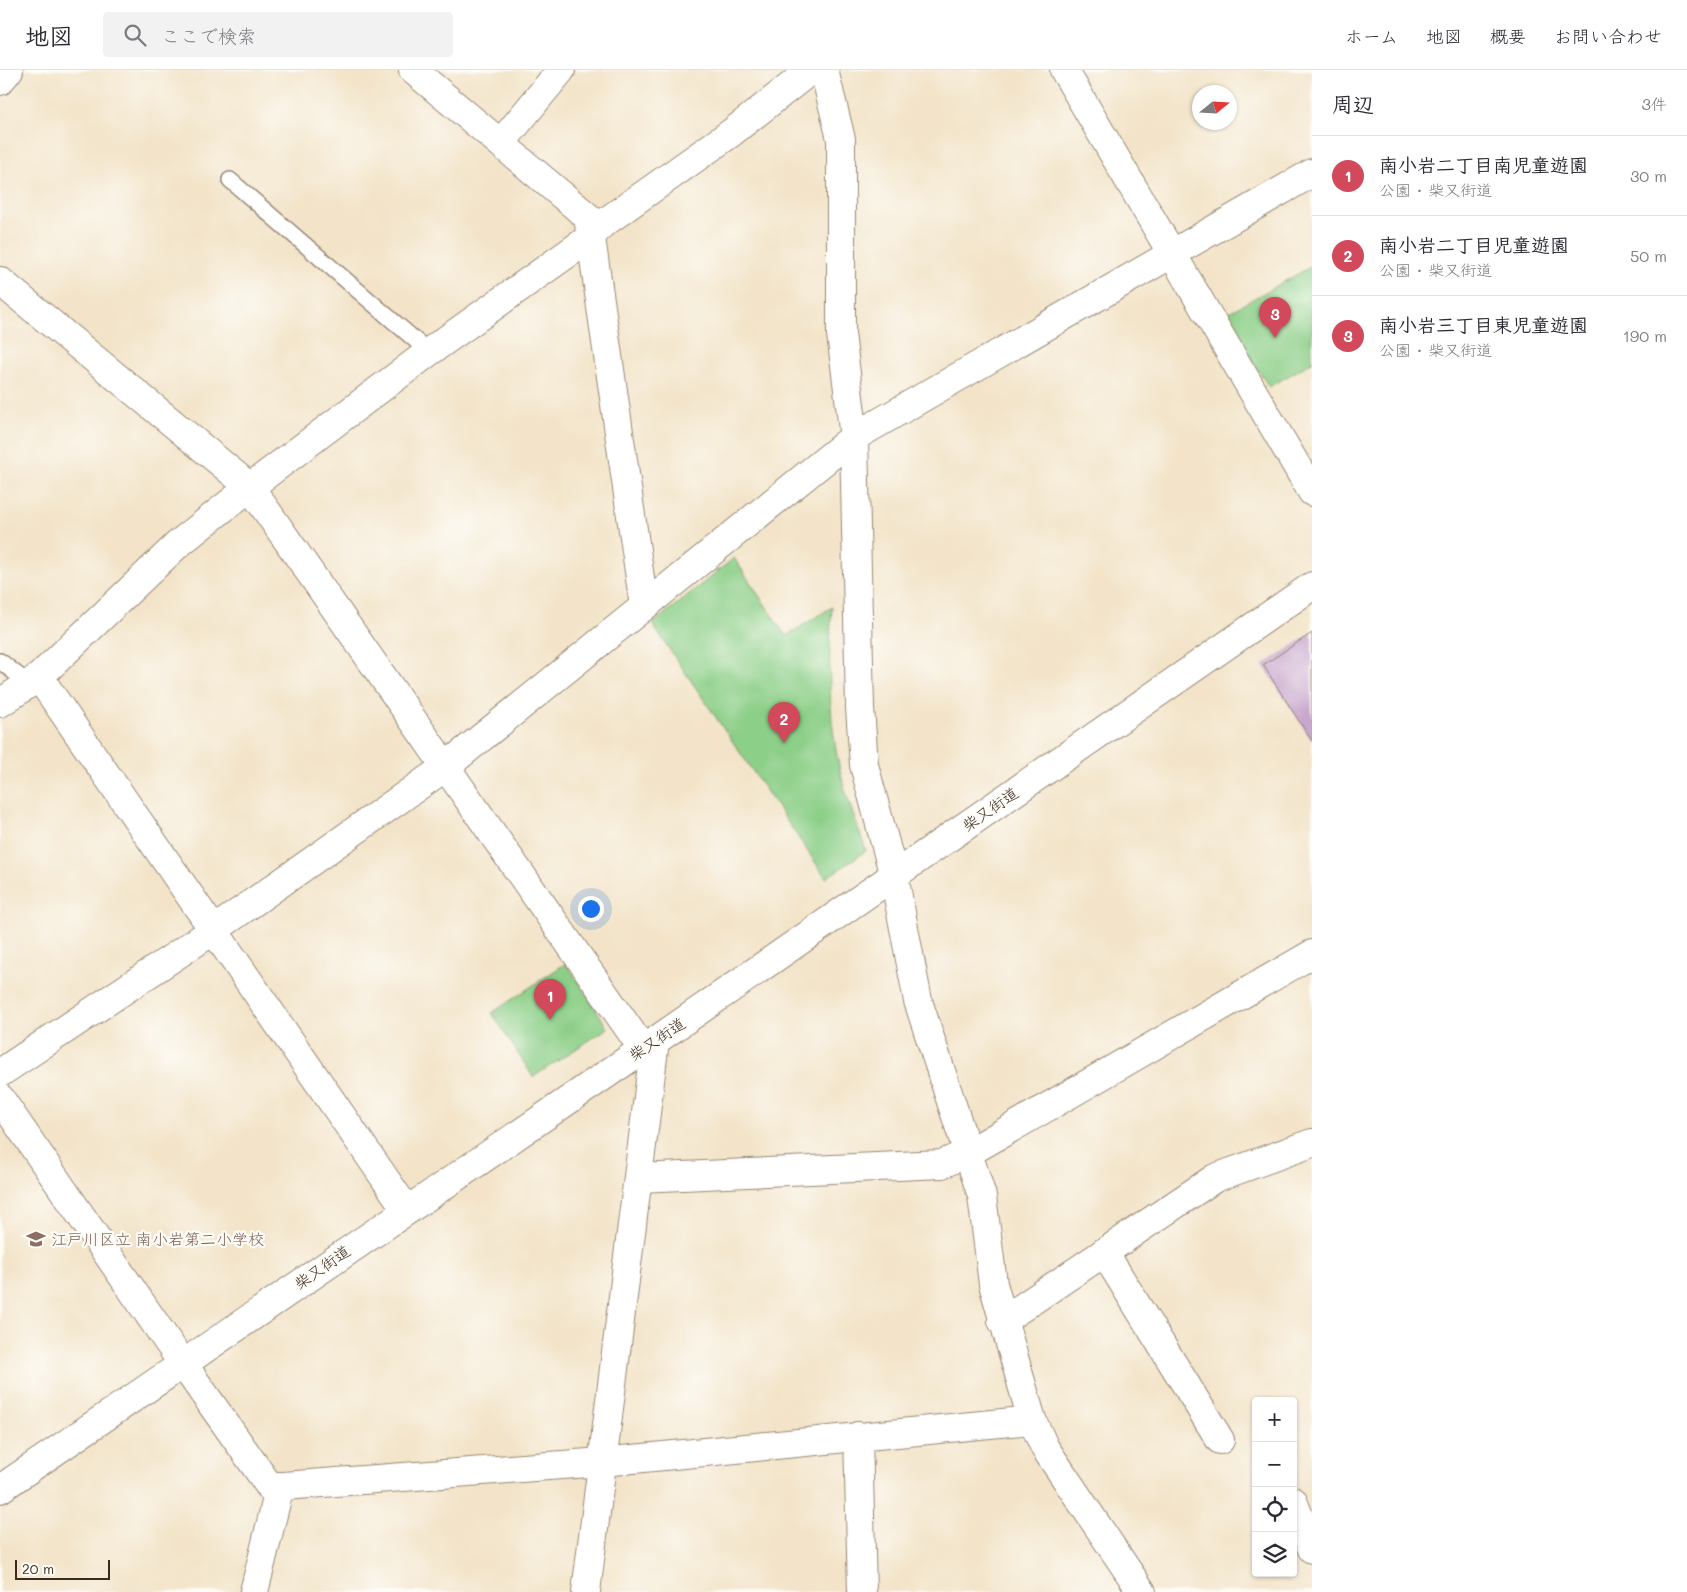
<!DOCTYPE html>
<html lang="ja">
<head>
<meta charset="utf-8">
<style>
  :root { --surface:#fff; --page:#f2f2f3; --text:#2b2b33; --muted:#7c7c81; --line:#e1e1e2; --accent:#d1495b }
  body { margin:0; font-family:Mali,"Klee One",sans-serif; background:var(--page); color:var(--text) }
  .controls { position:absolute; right:15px; bottom:15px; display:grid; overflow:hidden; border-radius:5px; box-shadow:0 1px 4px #0004 }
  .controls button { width:45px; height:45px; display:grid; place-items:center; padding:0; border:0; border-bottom:1px solid var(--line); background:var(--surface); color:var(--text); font:25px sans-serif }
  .compass { position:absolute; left:1192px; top:15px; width:45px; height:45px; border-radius:50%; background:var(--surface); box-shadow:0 1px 4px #0004; rotate:72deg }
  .scale { position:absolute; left:15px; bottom:12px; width:95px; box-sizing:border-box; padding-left:5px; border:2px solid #3b2a1e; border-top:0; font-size:14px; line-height:18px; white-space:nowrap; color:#3b2a1e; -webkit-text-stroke:4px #fdfcf7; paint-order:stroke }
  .you { position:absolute; left:590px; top:838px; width:18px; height:18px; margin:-12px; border:4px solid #fff; border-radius:50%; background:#1a73e8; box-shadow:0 0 0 8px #1a73e833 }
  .badge { display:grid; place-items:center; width:32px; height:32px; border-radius:50%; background:var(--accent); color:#fff; font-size:16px; font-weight:700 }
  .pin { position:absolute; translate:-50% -41px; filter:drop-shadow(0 1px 2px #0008) }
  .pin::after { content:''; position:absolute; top:26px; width:18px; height:15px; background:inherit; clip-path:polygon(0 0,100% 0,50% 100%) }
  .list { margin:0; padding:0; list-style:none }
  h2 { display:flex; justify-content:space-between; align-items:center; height:65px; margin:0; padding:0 20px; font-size:21px }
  h2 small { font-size:16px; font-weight:400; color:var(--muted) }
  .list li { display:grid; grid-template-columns:32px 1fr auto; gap:15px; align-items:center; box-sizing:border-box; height:80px; padding:0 20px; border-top:1px solid var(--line) }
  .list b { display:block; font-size:19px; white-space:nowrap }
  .list p { margin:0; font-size:16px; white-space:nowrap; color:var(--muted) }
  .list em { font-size:16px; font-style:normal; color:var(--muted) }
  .icon { flex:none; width:28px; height:28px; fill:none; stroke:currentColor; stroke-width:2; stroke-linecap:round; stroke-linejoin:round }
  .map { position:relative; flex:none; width:1312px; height:1522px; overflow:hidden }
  header { display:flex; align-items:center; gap:30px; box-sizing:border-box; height:70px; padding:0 25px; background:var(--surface); border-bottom:1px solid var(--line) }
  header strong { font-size:24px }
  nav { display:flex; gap:28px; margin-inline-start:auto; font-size:18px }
  .search { width:350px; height:45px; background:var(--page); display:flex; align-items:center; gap:12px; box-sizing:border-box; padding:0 18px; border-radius:5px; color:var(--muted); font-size:19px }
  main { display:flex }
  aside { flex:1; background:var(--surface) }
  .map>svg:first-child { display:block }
  .green { fill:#8ccf88; stroke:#647c53 }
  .building { fill:#c8a6cd }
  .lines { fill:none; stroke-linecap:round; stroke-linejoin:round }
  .service-casing { stroke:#978774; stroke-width:18 }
  .minor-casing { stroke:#978774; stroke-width:30 }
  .tertiary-casing { stroke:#978774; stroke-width:30 }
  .secondary-casing { stroke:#978774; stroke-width:30 }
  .service { stroke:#fff; stroke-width:15 }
  .minor { stroke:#fff; stroke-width:28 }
  .tertiary { stroke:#fff; stroke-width:28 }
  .secondary { stroke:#fff; stroke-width:28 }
  .labels { text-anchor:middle; stroke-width:4.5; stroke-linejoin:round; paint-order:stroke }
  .street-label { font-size:16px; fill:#3b2a1e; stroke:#fdfcf7 }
  .education-label { font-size:16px; fill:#785e54; stroke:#fdfcf7; text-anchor:start }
</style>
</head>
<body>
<header>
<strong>地図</strong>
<div class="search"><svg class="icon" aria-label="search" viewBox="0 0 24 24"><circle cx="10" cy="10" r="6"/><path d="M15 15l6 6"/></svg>ここで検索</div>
<nav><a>ホーム</a><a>地図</a><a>概要</a><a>お問い合わせ</a></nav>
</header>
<main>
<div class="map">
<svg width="1312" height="1522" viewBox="0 0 1312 1522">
  <rect width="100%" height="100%" fill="#fdfcf7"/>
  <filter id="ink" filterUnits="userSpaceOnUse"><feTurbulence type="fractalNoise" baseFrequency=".02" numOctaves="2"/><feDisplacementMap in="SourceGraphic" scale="10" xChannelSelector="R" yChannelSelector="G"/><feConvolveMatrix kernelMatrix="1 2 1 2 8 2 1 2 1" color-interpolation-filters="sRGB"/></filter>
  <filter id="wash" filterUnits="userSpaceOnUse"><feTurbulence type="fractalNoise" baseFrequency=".0096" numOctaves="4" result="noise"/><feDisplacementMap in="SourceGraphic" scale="20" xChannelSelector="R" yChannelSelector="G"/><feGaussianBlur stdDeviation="1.12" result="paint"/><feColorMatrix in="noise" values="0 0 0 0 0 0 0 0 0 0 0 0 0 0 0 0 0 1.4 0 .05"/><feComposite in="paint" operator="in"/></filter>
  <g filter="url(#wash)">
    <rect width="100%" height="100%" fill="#f3e4c9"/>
    <!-- green -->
    <g class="green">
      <path d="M 1312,196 L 1312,292 L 1269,317 L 1224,245 Z"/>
      <path d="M 734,488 L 786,566 L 832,537 C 828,592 828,650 841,705 C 847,731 858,756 866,781 L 826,808 L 652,554 Z"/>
      <path d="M 566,893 L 608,958 L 533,1007 L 492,943 Z"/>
    </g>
    <g id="blocks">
      <!-- building -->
      <path class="building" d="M 1312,563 L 1312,671 L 1263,595 Z"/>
    </g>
  </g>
  <g filter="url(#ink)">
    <use href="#blocks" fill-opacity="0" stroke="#978774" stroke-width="1"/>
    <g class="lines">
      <!-- service casing -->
      <g class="service-casing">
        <g id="service">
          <path d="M 230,110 L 429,282"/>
          <path d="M 0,591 L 29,614"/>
        </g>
      </g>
      <!-- minor casing -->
      <g class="minor-casing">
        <g id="minor">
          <path d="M 413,0 L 588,147 L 644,536"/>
          <path d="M 824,0 L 841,69 L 841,264 L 854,367 L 860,638 L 864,695 L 894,806 L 918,931 L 982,1126 L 993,1214 L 1032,1350 L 1045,1378 L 1142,1522"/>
          <path d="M 1064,0 L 1312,422"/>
          <path d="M 0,11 L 9,0"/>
          <path d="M 501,73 L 561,0"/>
          <path d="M 0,211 L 250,417 L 643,979"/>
          <path d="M 39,607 L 406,1139"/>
          <path d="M 0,1003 L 214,860 L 444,698 L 854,367 L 1312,103"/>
          <path d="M 0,1028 L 183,1294"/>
          <path d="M 639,1108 L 942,1094 L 968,1083 L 1312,884"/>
          <path d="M 1104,1182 L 1220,1370"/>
          <path d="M 1002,1251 L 1215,1108 L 1312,1073"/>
          <path d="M 858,1366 L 862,1522"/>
          <path d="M 1293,1431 L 1312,1479"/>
          <path d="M 254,1522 L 280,1416"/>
          <path d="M 586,1522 L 655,971"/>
        </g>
      </g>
      <!-- tertiary casing -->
      <g class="tertiary-casing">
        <g id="tertiary">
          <path d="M 0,633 L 39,607 L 177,475 L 250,417 L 429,282 L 591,167 L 601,155 L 731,63 L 811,0"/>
          <path d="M 183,1294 L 270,1417 L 602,1392 L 1032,1350"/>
        </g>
      </g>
      <!-- secondary casing -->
      <g class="secondary-casing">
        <path id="secondary" d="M 0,1419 L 655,971 L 1312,516"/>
      </g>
      <!-- service -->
      <use href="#service" class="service"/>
      <!-- minor -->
      <use href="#minor" class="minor"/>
      <!-- tertiary -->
      <use href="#tertiary" class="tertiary"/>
      <!-- secondary -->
      <use href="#secondary" class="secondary"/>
    </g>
  </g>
  <!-- icons -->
  <defs>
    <g id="school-bare" transform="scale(1.5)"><path d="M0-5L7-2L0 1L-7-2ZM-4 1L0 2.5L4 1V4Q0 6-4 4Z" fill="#8d6e63" stroke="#fdfcf7" stroke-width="2.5" paint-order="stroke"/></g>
  </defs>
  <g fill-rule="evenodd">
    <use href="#school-bare" x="36" y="1169"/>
  </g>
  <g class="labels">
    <!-- street labels -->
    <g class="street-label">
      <text transform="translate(990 739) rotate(-35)" y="6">柴又街道</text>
      <text transform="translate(657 969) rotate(-34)" y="6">柴又街道</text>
      <text transform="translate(322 1197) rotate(-35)" y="6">柴又街道</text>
    </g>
    <!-- education labels -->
    <g class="education-label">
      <text x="51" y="1175">江戸川区立 南小岩第二小学校</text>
    </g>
  </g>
</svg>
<div class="controls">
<button>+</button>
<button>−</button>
<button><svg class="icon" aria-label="locate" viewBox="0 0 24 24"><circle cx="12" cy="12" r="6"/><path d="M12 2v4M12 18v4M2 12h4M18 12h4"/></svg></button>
<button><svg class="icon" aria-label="layers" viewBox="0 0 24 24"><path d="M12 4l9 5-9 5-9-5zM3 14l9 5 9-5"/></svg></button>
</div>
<svg class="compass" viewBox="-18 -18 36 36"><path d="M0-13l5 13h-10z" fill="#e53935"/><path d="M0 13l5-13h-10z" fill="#7c7c81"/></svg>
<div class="scale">20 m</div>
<div class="you"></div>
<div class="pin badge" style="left:550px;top:950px">1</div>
<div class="pin badge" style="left:784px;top:673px">2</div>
<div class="pin badge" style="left:1275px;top:268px">3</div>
</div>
<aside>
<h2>周辺<small>3件</small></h2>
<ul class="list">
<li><span class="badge">1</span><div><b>南小岩二丁目南児童遊園</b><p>公園 · 柴又街道</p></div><em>30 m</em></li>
<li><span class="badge">2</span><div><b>南小岩二丁目児童遊園</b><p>公園 · 柴又街道</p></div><em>50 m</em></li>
<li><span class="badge">3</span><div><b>南小岩三丁目東児童遊園</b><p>公園 · 柴又街道</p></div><em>190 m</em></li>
</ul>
</aside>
</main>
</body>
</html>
